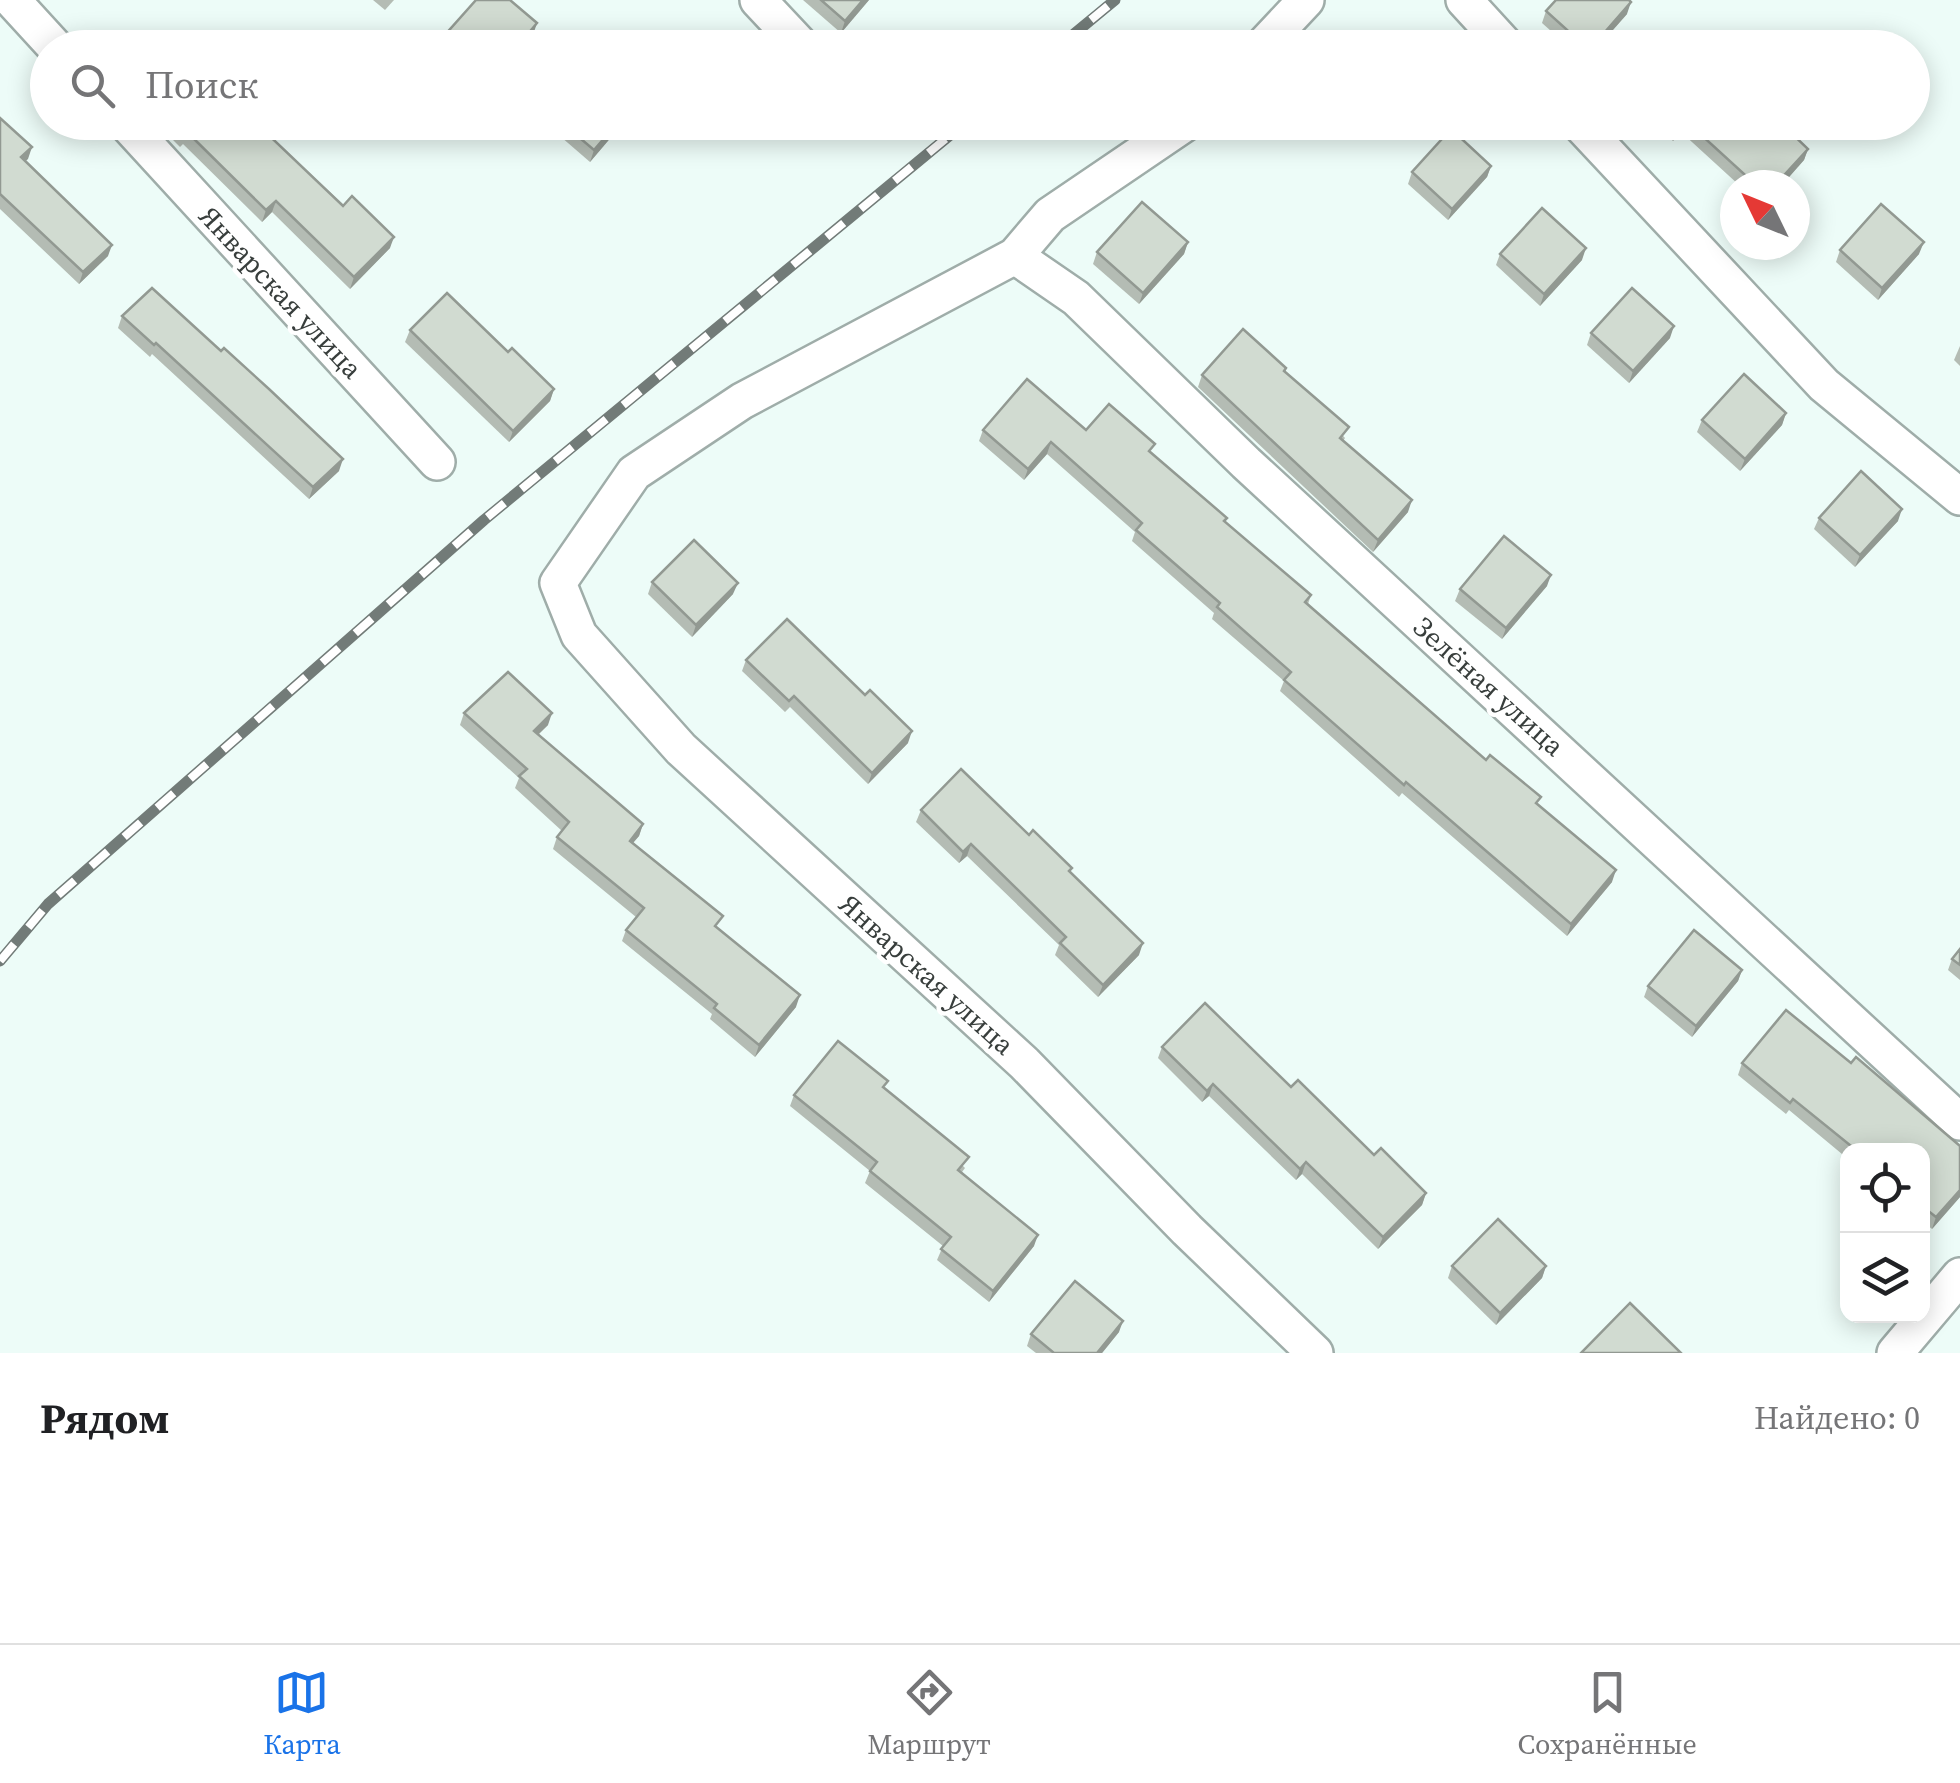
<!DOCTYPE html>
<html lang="ru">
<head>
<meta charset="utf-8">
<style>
  :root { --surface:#fff; --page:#f6f6f6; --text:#202124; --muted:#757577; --line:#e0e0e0; --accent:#1a73e8 }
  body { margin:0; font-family:"Source Serif 4",serif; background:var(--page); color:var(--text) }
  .controls { position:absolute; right:30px; bottom:30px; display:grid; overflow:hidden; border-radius:20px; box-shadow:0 5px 25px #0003 }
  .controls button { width:90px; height:90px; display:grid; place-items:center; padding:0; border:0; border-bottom:2px solid var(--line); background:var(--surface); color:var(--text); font:50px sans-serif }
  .compass { position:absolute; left:1720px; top:170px; width:90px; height:90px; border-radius:50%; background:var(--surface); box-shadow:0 5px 25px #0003; rotate:313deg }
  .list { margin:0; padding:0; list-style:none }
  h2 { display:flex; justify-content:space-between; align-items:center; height:130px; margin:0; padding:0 40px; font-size:42px }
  h2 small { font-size:32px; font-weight:400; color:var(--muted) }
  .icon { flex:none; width:55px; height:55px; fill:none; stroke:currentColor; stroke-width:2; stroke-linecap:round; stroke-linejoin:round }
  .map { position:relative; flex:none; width:1960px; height:1353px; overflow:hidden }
  .search { position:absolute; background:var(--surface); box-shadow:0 5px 25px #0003; left:30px; right:30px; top:30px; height:110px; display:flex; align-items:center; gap:25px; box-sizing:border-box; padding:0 35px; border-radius:55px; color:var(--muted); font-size:38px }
  .sheet { height:290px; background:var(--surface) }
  nav { display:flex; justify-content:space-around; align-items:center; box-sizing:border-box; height:140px; border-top:2px solid var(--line); background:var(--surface); font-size:28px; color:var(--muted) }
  nav a { display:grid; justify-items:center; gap:5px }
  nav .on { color:var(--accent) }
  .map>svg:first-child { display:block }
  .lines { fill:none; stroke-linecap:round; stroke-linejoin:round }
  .minor-casing { stroke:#9fada9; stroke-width:40 }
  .minor { stroke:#fff; stroke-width:35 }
  .rail-casing { stroke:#727b78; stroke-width:11 }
  .rail { stroke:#fff; stroke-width:8; stroke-dasharray:22; stroke-linecap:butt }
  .wall { fill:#b4bcb4 }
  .shaded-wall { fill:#929992 }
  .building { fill:#d1dbd1; stroke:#929992; stroke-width:2.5 }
  .labels { text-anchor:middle; stroke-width:9; stroke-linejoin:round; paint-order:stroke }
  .street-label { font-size:28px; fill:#383e3c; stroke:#fff }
</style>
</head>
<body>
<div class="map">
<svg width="1960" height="1353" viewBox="0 0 1960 1353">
  <rect width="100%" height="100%" fill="#edfcf8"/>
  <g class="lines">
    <!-- minor casing -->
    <g class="minor-casing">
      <g id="minor">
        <path d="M 12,0 L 56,48"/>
        <path d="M 758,0 L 803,48"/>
        <path d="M 1464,0 L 1508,48"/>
        <path d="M 1261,48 L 1306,0"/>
        <path d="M 125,122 L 437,462"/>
        <path d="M 1187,122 L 1050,215 L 1015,256 L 742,401 L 634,473 L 558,583 L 579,635 L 681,749 L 1024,1063 L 1187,1230 L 1315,1353"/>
        <path d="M 1578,122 L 1824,385 L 1960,497"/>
        <path d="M 1015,256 L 1076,298 L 1246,463 L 1960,1122"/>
        <path d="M 1895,1353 L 1960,1276"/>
      </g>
    </g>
    <!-- minor -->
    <use href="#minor" class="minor"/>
    <!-- rail casing -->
    <g class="rail-casing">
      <g id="rail">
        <path d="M 1057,48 L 1115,0"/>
        <path d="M 0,961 L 48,904 L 484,520 L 966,122"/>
      </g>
    </g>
    <!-- rail -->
    <use href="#rail" class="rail"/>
  </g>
  <!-- wall -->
  <g class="wall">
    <path d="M 373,0 L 394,0 L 385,10 Z"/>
    <path d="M 803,0 L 869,0 L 841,33 Z"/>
    <path d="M 1546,11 L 1627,14 L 1597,48 L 1570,48 L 1542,23 Z"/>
    <path d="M 533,35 L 522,48 L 440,48 L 444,36 Z"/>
    <path d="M 0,118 L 32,147 L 25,161 L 108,256 L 79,284 L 0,209 Z"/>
    <path d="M 155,122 L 255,122 L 390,248 L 350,289 L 272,212 L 262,222 L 183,144 L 180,147 Z"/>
    <path d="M 546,122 L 624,122 L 590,162 L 546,124 Z"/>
    <path d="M 1340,122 L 1373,122 L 1358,139 Z"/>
    <path d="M 1652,122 L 1780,122 L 1808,149 L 1804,160 L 1782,185 L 1739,185 L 1681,132 L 1673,141 Z"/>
    <path d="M 1491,166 L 1487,177 L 1448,220 L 1408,184 L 1412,172 Z"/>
    <path d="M 1188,242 L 1184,254 L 1139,304 L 1093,264 L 1097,252 Z"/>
    <path d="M 1840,250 L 1919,254 L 1878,300 L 1836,262 Z"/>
    <path d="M 1500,254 L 1582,260 L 1540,306 L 1496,265 Z"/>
    <path d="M 122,316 L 221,351 L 339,471 L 309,499 L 152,354 L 150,357 L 118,328 Z"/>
    <path d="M 410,330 L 508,352 L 554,389 L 550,401 L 509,442 L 405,342 Z"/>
    <path d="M 1591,333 L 1670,338 L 1629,383 L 1587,345 Z"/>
    <path d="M 1960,346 L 1960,366 L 1954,360 Z"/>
    <path d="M 1286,368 L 1285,372 L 1345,438 L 1343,441 L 1408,512 L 1373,552 L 1198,387 L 1202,375 Z"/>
    <path d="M 1786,413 L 1782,425 L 1740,471 L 1697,432 L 1702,420 Z"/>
    <path d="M 983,430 L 1086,430 L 1152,453 L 1226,522 L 1311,595 L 1308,604 L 1538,805 L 1612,882 L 1567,936 L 1402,793 L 1399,797 L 1280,691 L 1284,681 L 1212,619 L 1214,613 L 1132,541 L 1135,532 L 1047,454 L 1024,480 L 979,441 Z"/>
    <path d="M 1819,518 L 1898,521 L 1855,567 L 1814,529 Z"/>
    <path d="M 652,582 L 733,594 L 692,637 L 648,594 Z"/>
    <path d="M 1547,586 L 1502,639 L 1455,601 L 1460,589 Z"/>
    <path d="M 746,660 L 865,695 L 908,743 L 868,784 L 790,707 L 785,712 L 742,671 Z"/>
    <path d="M 464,713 L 548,725 L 538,735 L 643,824 L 639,836 L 633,843 L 796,1007 L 755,1057 L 710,1019 L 712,1014 L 622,941 L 626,930 L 636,917 L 553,849 L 557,837 L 562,831 L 515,788 L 519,778 L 460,725 Z"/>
    <path d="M 921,810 L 1029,835 L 1072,868 L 1070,872 L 1139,955 L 1098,997 L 1055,955 L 1059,945 L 967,856 L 959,863 L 916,822 Z"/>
    <path d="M 1960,949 L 1960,980 L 1948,970 L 1952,959 Z"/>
    <path d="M 1742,970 L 1738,981 L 1692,1037 L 1644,997 L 1648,986 Z"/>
    <path d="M 1786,1010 L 1851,1063 L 1856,1057 L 1960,1146 L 1960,1197 L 1932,1229 L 1922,1221 L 1922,1150 L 1848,1150 L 1848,1159 L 1789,1110 L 1786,1114 L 1738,1075 L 1742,1063 Z"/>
    <path d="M 1162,1047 L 1291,1087 L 1374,1155 L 1426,1193 L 1422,1205 L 1378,1249 L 1302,1174 L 1296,1180 L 1209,1096 L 1202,1102 L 1158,1058 Z"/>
    <path d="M 885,1088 L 965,1168 L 962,1172 L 1034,1246 L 989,1302 L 937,1260 L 943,1246 L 865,1183 L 870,1171 L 790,1106 L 794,1095 Z"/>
    <path d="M 1452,1266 L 1546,1266 L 1542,1278 L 1496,1325 L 1448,1278 Z"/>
    <path d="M 1119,1332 L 1102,1353 L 1036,1353 L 1027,1346 L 1031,1334 Z"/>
  </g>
  <!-- shaded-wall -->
  <g class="shaded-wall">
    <path d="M 863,0 L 869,0 L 841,33 L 845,21 Z"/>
    <path d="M 1631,2 L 1627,14 L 1597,48 L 1591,48 Z"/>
    <path d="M 537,23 L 533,35 L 522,48 L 516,48 Z"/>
    <path d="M 618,122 L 624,122 L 590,162 L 594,150 Z"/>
    <path d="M 1366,122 L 1373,122 L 1358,139 L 1362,127 Z"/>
    <path d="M 1684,122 L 1681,132 L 1673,141 L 1677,130 Z"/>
    <path d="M 32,147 L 28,159 L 17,169 L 21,157 Z"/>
    <path d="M 1808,149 L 1804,160 L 1782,185 L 1775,185 Z"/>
    <path d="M 1491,166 L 1487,177 L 1448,220 L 1452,209 Z"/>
    <path d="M 276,201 L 272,212 L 262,222 L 266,210 Z"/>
    <path d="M 394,237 L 390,248 L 350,289 L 354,277 Z"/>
    <path d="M 1188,242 L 1184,254 L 1139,304 L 1143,293 Z"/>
    <path d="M 1924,242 L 1919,254 L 1878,300 L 1882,288 Z"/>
    <path d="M 112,245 L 108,256 L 79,284 L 83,272 Z"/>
    <path d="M 1586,248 L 1582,260 L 1540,306 L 1544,294 Z"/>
    <path d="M 1674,326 L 1670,338 L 1629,383 L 1633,371 Z"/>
    <path d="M 554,389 L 550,401 L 509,442 L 513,431 Z"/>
    <path d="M 1786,413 L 1782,425 L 1740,471 L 1745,459 Z"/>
    <path d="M 1051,442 L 1047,454 L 1024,480 L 1028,469 Z"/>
    <path d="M 343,459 L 339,471 L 309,499 L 313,487 Z"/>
    <path d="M 1412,500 L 1408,512 L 1373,552 L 1378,540 Z"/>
    <path d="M 1902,509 L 1898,521 L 1855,567 L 1860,555 Z"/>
    <path d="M 1551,575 L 1547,586 L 1502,639 L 1506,628 Z"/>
    <path d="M 738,583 L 733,594 L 692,637 L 696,625 Z"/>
    <path d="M 552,713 L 548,725 L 529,743 L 534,731 Z"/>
    <path d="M 912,731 L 908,743 L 868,784 L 872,773 Z"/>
    <path d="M 643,824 L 639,836 L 625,852 L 630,841 Z"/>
    <path d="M 971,844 L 967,856 L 959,863 L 963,852 Z"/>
    <path d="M 1616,870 L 1612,882 L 1567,936 L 1571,924 Z"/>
    <path d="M 1143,943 L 1139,955 L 1098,997 L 1103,985 Z"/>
    <path d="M 1742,970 L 1738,981 L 1692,1037 L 1696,1026 Z"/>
    <path d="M 800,995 L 796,1007 L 755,1057 L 759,1045 Z"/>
    <path d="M 1213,1084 L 1209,1096 L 1202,1102 L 1207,1091 Z"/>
    <path d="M 1306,1162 L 1302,1174 L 1296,1180 L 1300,1169 Z"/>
    <path d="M 1960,1190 L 1960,1197 L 1932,1229 L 1936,1217 Z"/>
    <path d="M 1426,1193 L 1422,1205 L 1378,1249 L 1383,1237 Z"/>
    <path d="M 1038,1235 L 1034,1246 L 989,1302 L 993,1291 Z"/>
    <path d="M 1546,1266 L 1542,1278 L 1496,1325 L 1500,1313 Z"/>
    <path d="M 1123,1321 L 1119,1332 L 1102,1353 L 1097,1353 Z"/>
  </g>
  <!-- building -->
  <g class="building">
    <path d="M 476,0 L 510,0 L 537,23 L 516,48 L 457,48 L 444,36 Z"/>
    <path d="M 821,0 L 863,0 L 845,21 Z"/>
    <path d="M 1556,0 L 1629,0 L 1631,2 L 1591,48 L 1587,48 L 1546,11 Z"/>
    <path d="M 1676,42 L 1682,48 L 1671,48 Z"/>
    <path d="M 0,118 L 32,147 L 21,157 L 112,245 L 83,272 L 0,194 Z"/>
    <path d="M 171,122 L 255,122 L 343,206 L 352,196 L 394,237 L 354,277 L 276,201 L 266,210 L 187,132 L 184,136 Z"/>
    <path d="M 561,122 L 618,122 L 594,150 Z"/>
    <path d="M 1669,122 L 1683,122 L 1677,130 Z"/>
    <path d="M 1687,122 L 1780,122 L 1808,149 L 1775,185 L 1756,185 Z"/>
    <path d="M 1451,129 L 1491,166 L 1452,209 L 1412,172 Z"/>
    <path d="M 1142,202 L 1188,242 L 1143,293 L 1097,252 Z"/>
    <path d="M 1881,204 L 1924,242 L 1882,288 L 1840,250 Z"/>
    <path d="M 1542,208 L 1586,248 L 1544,294 L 1500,254 Z"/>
    <path d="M 152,288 L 221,351 L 224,348 L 269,389 L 343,459 L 313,487 L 156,343 L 154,345 L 122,316 Z"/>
    <path d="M 1632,288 L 1674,326 L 1633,371 L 1591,333 Z"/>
    <path d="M 447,293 L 508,352 L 512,348 L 554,389 L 513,431 L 410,330 Z"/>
    <path d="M 1243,329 L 1286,368 L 1284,371 L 1349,427 L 1340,438 L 1412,500 L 1378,540 L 1202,375 Z"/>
    <path d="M 1744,374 L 1786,413 L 1745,459 L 1702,420 Z"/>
    <path d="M 1027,379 L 1086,430 L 1109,404 L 1155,444 L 1149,451 L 1227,518 L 1224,521 L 1311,595 L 1305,602 L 1486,760 L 1490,755 L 1541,797 L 1536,803 L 1616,870 L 1571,924 L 1406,782 L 1404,785 L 1284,680 L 1291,672 L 1217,607 L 1220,603 L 1136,530 L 1142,523 L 1051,442 L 1028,469 L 983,430 Z"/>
    <path d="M 1861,471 L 1902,509 L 1860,555 L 1819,518 Z"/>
    <path d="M 1504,536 L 1551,575 L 1506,628 L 1460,589 Z"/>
    <path d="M 694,540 L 738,583 L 696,625 L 652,582 Z"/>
    <path d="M 787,619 L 865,695 L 870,690 L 912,731 L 872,773 L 794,696 L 789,701 L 746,660 Z"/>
    <path d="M 508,672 L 552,713 L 534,731 L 643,824 L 630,841 L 723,916 L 715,926 L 800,995 L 759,1045 L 714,1008 L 717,1004 L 626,930 L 644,908 L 557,837 L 569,822 L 519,776 L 527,769 L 464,713 Z"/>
    <path d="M 961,769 L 1029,835 L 1033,830 L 1072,868 L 1069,871 L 1143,943 L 1103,985 L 1060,943 L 1066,937 L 971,844 L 963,852 L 921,810 Z"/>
    <path d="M 1694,930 L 1742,970 L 1696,1026 L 1648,986 Z"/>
    <path d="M 1960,949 L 1960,965 L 1952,959 Z"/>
    <path d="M 1205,1003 L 1291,1087 L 1298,1080 L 1374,1155 L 1381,1148 L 1426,1193 L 1383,1237 L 1306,1162 L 1300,1169 L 1213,1084 L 1207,1091 L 1162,1047 Z"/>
    <path d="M 1786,1010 L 1851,1063 L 1856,1057 L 1960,1146 L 1960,1190 L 1936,1217 L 1922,1206 L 1922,1150 L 1856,1150 L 1793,1099 L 1790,1103 L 1742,1063 Z"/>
    <path d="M 838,1041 L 888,1081 L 883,1087 L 969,1157 L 958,1170 L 1038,1235 L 993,1291 L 941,1249 L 951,1237 L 870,1171 L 877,1162 L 794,1095 Z"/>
    <path d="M 1498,1219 L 1546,1266 L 1500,1313 L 1452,1266 Z"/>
    <path d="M 1075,1281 L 1123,1321 L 1097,1353 L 1054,1353 L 1031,1334 Z"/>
    <path d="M 1630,1303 L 1681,1353 L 1581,1353 Z"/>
  </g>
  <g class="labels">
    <!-- street labels -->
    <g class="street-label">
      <text transform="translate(281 292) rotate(47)" y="10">Январская улица</text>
      <text transform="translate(1489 686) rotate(42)" y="10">Зелёная улица</text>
      <text transform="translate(927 974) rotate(42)" y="10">Январская улица</text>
    </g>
  </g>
</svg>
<div class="controls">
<button><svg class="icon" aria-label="locate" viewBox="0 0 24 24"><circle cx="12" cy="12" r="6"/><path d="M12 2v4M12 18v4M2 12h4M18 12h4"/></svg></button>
<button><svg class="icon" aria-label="layers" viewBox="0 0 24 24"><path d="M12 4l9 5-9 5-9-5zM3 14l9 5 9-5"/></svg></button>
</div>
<svg class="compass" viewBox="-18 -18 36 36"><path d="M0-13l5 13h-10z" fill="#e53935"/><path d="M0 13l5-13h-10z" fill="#757577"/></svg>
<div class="search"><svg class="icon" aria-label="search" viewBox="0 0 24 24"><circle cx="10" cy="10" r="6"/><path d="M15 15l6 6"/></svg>Поиск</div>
</div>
<section class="sheet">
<h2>Рядом<small>Найдено: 0</small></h2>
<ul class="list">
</ul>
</section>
<nav>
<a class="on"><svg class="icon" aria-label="map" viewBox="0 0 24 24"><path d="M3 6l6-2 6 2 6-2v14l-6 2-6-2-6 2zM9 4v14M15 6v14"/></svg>Карта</a>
<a><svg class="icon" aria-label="directions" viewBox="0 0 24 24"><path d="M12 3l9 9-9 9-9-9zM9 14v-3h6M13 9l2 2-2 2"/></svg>Маршрут</a>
<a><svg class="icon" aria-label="saved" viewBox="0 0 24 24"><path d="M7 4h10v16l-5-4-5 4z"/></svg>Сохранённые</a>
</nav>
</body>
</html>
